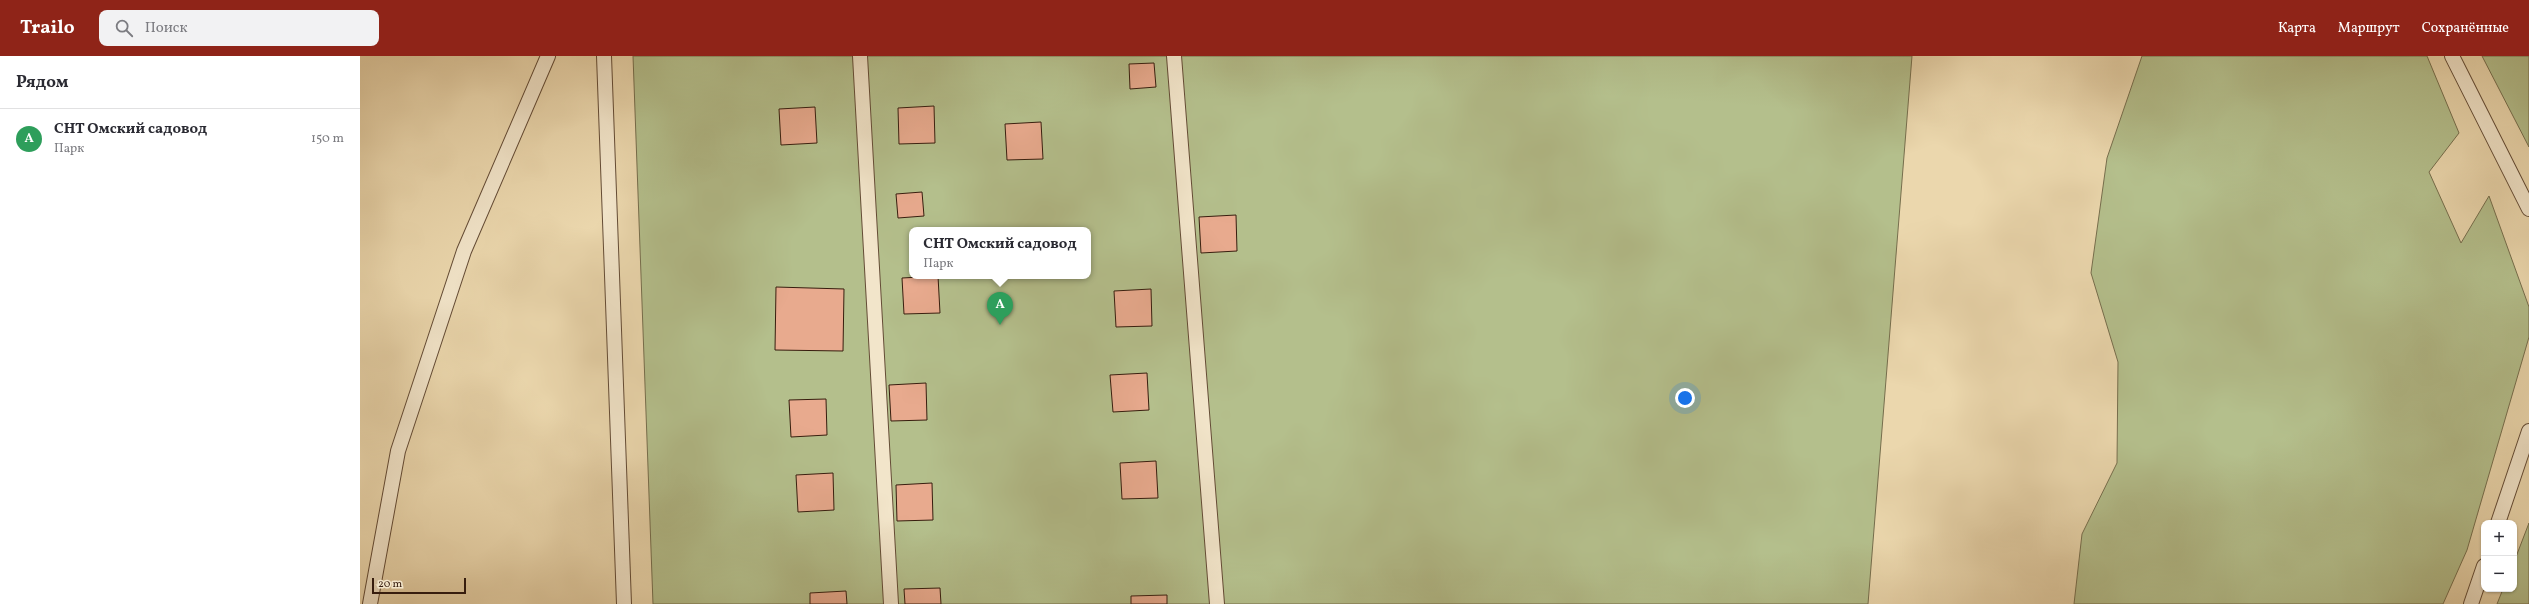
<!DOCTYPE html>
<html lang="ru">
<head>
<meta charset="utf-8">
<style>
  :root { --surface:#fff; --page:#f2f2f3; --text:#2b2b33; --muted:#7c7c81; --line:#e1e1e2; --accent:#8f2418 }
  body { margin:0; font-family:Vollkorn,serif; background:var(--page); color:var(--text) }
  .controls { position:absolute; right:12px; bottom:12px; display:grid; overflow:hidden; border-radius:8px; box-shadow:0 1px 3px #0004 }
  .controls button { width:36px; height:36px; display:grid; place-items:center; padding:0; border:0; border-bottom:1px solid var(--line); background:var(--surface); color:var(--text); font:20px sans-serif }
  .scale { position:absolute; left:12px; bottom:10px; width:94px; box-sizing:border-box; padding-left:4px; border:2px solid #371d0e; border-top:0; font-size:11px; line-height:14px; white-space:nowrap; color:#371d0e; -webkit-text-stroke:3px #f2e5ca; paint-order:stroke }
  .you { position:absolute; left:1325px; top:342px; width:14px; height:14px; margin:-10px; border:3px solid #fff; border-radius:50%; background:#1a73e8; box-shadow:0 0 0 6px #1a73e833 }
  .badge { display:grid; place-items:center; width:26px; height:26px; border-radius:50%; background:var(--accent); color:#fff; font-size:13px; font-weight:700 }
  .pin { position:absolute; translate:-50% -33px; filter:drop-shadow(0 1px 2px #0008) }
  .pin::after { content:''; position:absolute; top:21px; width:14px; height:12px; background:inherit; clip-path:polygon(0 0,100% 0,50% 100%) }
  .popup { position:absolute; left:549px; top:171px; width:182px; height:52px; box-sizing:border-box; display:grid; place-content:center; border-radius:8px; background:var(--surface); filter:drop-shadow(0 1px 3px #0005); font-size:13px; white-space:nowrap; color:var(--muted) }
  .popup b { font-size:15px; color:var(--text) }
  .popup::after { content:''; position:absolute; left:50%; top:100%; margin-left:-8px; border:8px solid transparent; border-top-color:var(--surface) }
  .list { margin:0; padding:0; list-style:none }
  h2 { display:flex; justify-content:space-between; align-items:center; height:52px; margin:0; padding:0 16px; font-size:17px }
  h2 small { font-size:13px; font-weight:400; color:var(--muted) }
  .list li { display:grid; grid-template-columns:26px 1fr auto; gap:12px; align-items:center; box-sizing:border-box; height:60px; padding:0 16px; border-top:1px solid var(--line) }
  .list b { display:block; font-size:15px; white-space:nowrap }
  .list p { margin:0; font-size:13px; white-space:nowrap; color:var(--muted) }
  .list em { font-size:13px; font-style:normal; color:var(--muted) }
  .icon { flex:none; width:22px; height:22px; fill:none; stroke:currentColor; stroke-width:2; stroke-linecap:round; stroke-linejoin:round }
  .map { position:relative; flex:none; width:2169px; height:548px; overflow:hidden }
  header { display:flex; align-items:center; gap:24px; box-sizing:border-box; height:56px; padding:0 20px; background:var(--accent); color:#fff }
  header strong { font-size:19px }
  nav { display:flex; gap:22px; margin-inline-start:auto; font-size:14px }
  .search { width:280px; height:36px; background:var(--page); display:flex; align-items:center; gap:10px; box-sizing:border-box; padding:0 14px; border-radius:8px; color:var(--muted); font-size:15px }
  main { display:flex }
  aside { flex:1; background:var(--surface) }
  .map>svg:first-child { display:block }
  .green { fill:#b4bf8c; stroke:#766e4d; fill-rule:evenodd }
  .building { fill:#e8aa8e; stroke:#371d0e }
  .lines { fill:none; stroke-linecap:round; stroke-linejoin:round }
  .lane-casing { stroke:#644c36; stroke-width:16 }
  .lane { stroke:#f2e5ca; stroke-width:14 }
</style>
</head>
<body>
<header>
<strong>Trailo</strong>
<div class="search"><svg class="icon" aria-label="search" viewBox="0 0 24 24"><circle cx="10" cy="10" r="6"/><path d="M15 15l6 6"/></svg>Поиск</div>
<nav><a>Карта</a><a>Маршрут</a><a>Сохранённые</a></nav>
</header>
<main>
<aside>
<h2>Рядом<small></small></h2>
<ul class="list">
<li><span class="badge" style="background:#2e9e5b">A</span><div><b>СНТ Омский садовод</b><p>Парк</p></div><em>150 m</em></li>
</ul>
</aside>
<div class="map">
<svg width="2169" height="548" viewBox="0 0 2169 548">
  <rect width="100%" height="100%" fill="#ebd7ad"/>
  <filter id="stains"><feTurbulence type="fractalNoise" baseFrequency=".005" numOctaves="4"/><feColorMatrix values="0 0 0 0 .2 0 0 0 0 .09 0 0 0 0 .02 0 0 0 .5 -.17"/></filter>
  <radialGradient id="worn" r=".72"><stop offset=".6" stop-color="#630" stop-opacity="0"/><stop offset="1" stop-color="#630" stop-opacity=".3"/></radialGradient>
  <!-- green -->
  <g class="green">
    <path d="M 273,0 L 1552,0 L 1508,548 L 293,548 ZM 552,174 L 728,174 L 728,220 L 552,220 Z"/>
    <path d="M 1782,0 L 2067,0 L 2099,77 L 2069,116 L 2101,187 L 2129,140 L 2169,251 L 2169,281 L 2107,494 L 2083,548 L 1714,548 L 1722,478 L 1757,407 L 1758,306 L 1731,217 L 1747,102 Z"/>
    <path d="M 2122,0 L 2169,0 L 2169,91 Z"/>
    <path d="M 2169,467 L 2169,548 L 2137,548 L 2143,533 L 2154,533 L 2154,506 Z"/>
  </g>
  <!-- building -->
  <g class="building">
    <path d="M 794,7 L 796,31 L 770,33 L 769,8 Z"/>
    <path d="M 574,50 L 575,87 L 539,88 L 538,52 Z"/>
    <path d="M 455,51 L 457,87 L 421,89 L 419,53 Z"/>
    <path d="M 681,66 L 683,103 L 647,104 L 645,68 Z"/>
    <path d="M 562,136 L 564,160 L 538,162 L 536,138 Z"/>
    <path d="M 876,159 L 877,195 L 841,197 L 839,161 Z"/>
    <path d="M 578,220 L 580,257 L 544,258 L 542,222 Z"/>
    <path d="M 416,231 L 484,233 L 483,295 L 415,294 Z"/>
    <path d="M 791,233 L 792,270 L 756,271 L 754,235 Z"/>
    <path d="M 787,317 L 789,354 L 753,356 L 750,319 Z"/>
    <path d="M 566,327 L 567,364 L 531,365 L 529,329 Z"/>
    <path d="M 466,343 L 467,379 L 431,381 L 429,344 Z"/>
    <path d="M 796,405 L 798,442 L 762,443 L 760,407 Z"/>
    <path d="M 473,417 L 474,454 L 438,456 L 436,419 Z"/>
    <path d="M 572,427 L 573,464 L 537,465 L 536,429 Z"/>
    <path d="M 580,532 L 581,548 L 545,548 L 544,533 Z"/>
    <path d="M 486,535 L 487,548 L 450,548 L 450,537 Z"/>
    <path d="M 807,539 L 807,548 L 771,548 L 771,540 Z"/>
  </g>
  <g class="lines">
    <!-- lane casing -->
    <g class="lane-casing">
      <g id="lane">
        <path d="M 244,0 L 264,548"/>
        <path d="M 500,0 L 531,548"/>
        <path d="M 814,0 L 857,548"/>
        <path d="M 2092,0 L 2169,153"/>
        <path d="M 2138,467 L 2169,375"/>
        <path d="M 10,548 L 38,395 L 104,195 L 188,0"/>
        <path d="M 2111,548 L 2124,510"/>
      </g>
    </g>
    <!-- lane -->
    <use href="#lane" class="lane"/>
  </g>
  <rect width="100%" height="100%" filter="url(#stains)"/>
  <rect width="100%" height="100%" fill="url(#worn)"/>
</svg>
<div class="controls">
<button>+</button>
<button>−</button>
</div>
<div class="scale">20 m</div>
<div class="you"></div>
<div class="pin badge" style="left:640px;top:269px;background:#2e9e5b">A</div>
<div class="popup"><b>СНТ Омский садовод</b>Парк</div>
</div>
</main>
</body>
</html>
